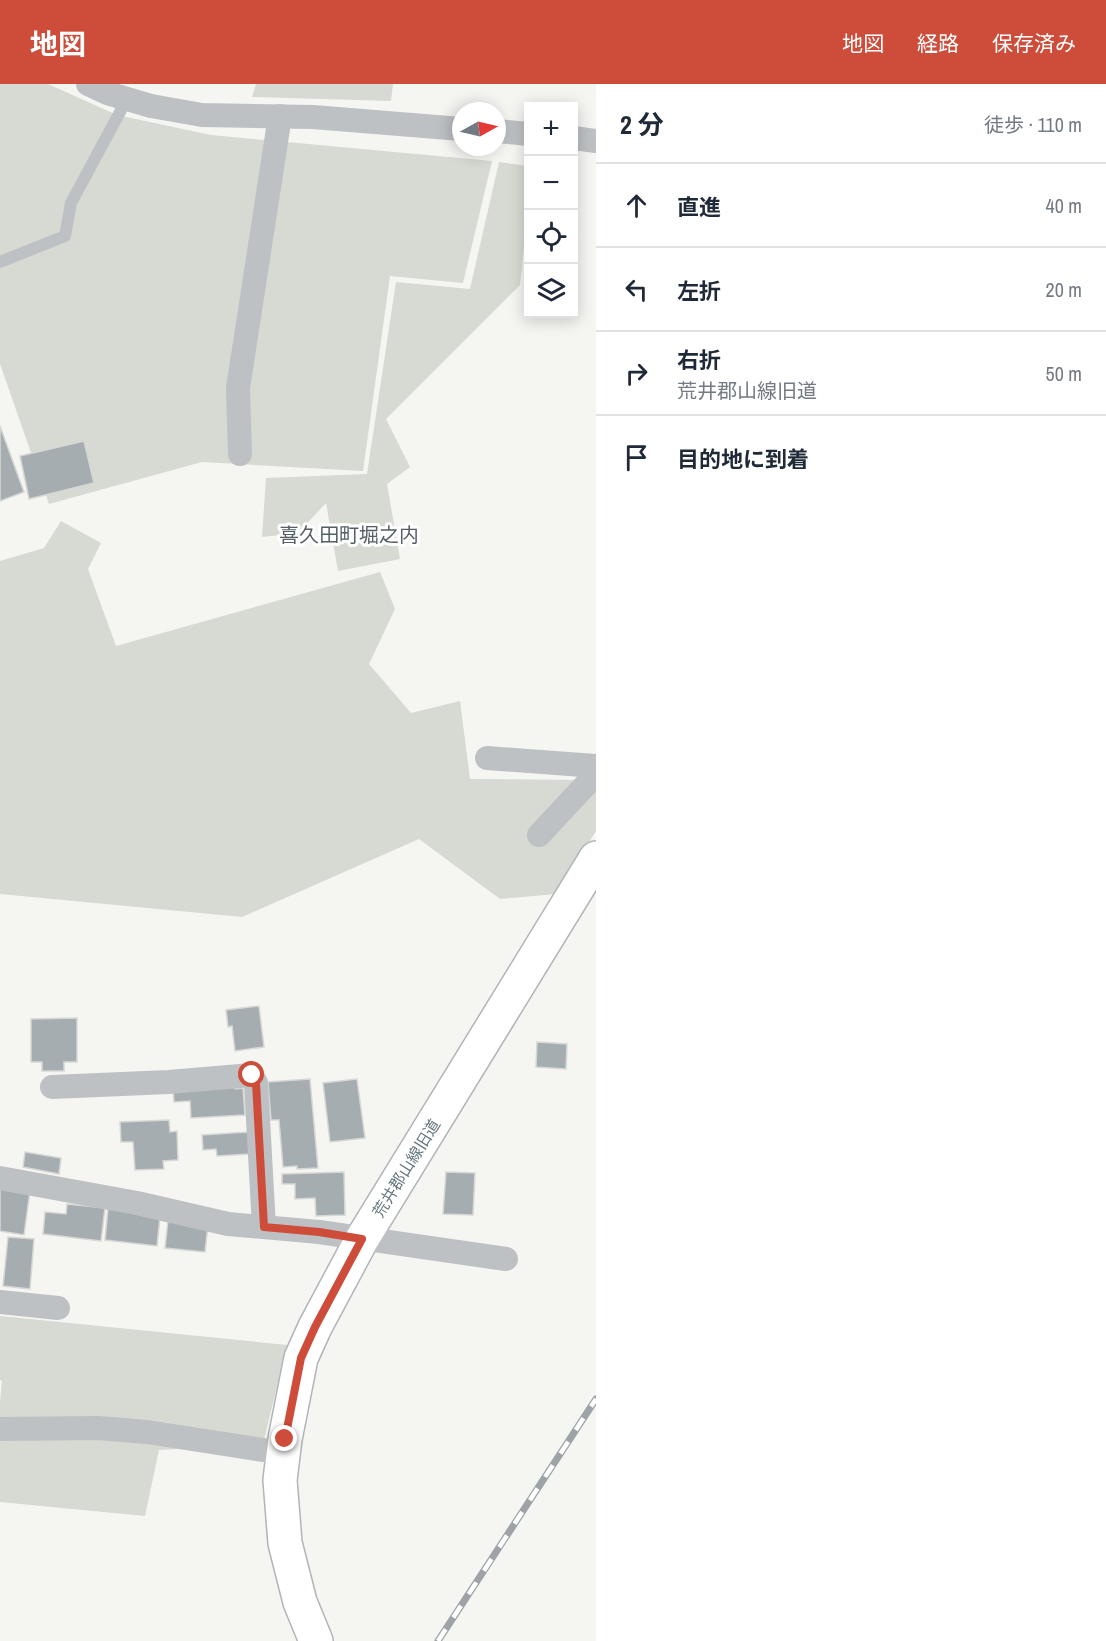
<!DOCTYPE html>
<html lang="ja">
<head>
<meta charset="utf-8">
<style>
  :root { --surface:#fff; --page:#f2f2f3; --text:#1f2937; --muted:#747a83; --line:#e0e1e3; --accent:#ce4c3a }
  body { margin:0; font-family:"Archivo Narrow","Noto Sans JP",sans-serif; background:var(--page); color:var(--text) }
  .controls { position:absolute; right:18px; top:18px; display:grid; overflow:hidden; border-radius:0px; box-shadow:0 3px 15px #0003 }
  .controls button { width:54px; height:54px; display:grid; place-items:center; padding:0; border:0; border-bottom:2px solid var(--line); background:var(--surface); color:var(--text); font:30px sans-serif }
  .compass { position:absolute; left:452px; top:18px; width:54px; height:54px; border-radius:50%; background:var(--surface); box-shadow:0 3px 15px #0003; rotate:82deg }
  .stop { position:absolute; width:18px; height:18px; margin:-14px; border:4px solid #ce4c3a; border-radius:50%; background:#fff }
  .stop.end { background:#ce4c3a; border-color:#fff; box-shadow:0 2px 6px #0008 }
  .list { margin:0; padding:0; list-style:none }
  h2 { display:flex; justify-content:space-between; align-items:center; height:78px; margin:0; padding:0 24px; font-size:26px }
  h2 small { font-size:20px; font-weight:400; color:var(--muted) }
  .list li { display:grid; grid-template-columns:39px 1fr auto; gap:18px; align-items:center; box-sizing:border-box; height:84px; padding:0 24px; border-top:2px solid var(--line) }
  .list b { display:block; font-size:22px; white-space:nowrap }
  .list p { margin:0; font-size:20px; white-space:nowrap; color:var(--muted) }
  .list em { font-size:20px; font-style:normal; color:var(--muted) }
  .icon { flex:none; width:33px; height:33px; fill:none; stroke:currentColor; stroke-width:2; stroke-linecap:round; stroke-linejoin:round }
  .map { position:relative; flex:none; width:596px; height:1557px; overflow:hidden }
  header { display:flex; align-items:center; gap:36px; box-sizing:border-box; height:84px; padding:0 30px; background:var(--accent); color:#fff }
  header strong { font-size:28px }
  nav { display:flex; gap:33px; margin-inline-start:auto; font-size:21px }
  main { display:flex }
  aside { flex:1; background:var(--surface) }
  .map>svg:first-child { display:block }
  .green { fill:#d6dad2 }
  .building { fill:#a5adb1; stroke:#d7d7d5; stroke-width:1.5 }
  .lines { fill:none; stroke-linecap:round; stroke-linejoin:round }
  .secondary-casing { stroke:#b0b5b8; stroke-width:36 }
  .lane { stroke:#bdc1c4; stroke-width:12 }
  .street { stroke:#bdc1c4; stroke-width:24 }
  .secondary { stroke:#fff; stroke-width:33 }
  .rail-casing { stroke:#9da4a8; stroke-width:7 }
  .rail { stroke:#fff; stroke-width:4.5; stroke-dasharray:14; stroke-linecap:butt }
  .route { stroke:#ce4c3a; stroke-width:8 }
  .labels { text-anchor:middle; stroke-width:6; stroke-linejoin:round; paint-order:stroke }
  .street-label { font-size:16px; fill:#687880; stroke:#fff }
  .quarter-label { font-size:20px; fill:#556066; stroke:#fff }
</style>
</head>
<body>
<header>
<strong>地図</strong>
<nav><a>地図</a><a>経路</a><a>保存済み</a></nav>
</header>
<main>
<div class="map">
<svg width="596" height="1557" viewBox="0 0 596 1557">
  <rect width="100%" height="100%" fill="#f5f5f2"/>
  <!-- green -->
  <g class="green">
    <path d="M 0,0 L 48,0 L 117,31 L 211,51 L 492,77 L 463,199 L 390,192 L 363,387 L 202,378 L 49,420 L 0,280 Z"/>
    <path d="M 256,0 L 393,0 L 391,17 L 252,13 Z"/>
    <path d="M 499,78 L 528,82 L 528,124 L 520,201 L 386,335 L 410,383 L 387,400 L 400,475 L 338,487 L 326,419 L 298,449 L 262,453 L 266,394 L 367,390 L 396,198 L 470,205 Z"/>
    <path d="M 61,437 L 101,459 L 88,485 L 116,562 L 380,488 L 395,525 L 369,580 L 411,629 L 460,617 L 470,695 L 577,696 L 596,699 L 596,747 L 556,810 L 500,815 L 419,755 L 242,833 L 0,810 L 0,477 L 44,464 Z"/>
    <path d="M 0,1232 L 287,1261 L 263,1360 L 159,1366 L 145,1432 L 0,1418 L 0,1318 L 2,1297 L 0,1296 Z"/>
  </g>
  <!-- building -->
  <g class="building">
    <path d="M 0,342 L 24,408 L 0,417 Z"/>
    <path d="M 84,357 L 94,399 L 29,415 L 20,372 Z"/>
    <path d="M 259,922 L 264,963 L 235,967 L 232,942 L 228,943 L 226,926 Z"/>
    <path d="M 77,934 L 77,978 L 64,978 L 64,987 L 42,987 L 42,978 L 31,978 L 31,935 Z"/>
    <path d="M 537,958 L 567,960 L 566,985 L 536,983 Z"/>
    <path d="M 310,995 L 318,1084 L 297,1085 L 297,1082 L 283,1083 L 279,1036 L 271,1036 L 268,998 Z"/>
    <path d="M 357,995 L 365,1054 L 330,1058 L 323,999 Z"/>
    <path d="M 234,1000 L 235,1005 L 243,1004 L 245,1031 L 191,1034 L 190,1017 L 174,1018 L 173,1004 Z"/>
    <path d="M 169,1036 L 170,1048 L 177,1047 L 178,1076 L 163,1077 L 164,1085 L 135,1086 L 133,1058 L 121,1058 L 120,1038 Z"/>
    <path d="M 248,1048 L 250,1070 L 217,1072 L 216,1065 L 203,1066 L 202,1051 Z"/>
    <path d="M 25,1068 L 61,1074 L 59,1090 L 23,1083 Z"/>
    <path d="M 344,1088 L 345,1131 L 316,1132 L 315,1114 L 295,1115 L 295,1100 L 282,1100 L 282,1090 Z"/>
    <path d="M 446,1088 L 475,1089 L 473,1131 L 443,1130 Z"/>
    <path d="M 0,1103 L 30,1107 L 24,1151 L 0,1147 Z"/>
    <path d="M 67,1120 L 105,1124 L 101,1157 L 43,1150 L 45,1128 L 66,1130 Z"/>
    <path d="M 108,1124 L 160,1133 L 157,1162 L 105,1156 Z"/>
    <path d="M 168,1136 L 208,1141 L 205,1168 L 165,1164 Z"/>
    <path d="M 8,1153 L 34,1155 L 30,1205 L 3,1202 Z"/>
  </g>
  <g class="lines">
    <!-- secondary casing -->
    <g class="secondary-casing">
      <path id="secondary" d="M 316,1557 L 300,1518 L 285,1459 L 280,1396 L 285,1355 L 301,1274 L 315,1243 L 362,1155 L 596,774"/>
    </g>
    <!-- lane -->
    <path class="lane" d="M 0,178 L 65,152 L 71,119 L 127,15"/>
    <!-- street -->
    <g class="street">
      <path d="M 88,0 L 107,9 L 151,22 L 202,31 L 313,33 L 461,45"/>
      <path d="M 497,47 L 528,50"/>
      <path d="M 574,54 L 596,57"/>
      <path d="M 240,370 L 238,304 L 280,32"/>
      <path d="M 487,674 L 596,682"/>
      <path d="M 539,751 L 596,690"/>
      <path d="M 52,1003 L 169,998 L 252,991 L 256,999 L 264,1143"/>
      <path d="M 0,1094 L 137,1119 L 228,1140 L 319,1148 L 506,1175"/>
      <path d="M 0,1218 L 58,1224"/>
      <path d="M 0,1345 L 98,1344 L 147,1348 L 283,1369"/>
    </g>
    <!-- secondary -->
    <use href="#secondary" class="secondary"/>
    <!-- rail casing -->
    <g class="rail-casing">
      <path id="rail" d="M 438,1557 L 596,1315"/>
    </g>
    <!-- rail -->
    <use href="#rail" class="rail"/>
  </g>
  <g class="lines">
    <!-- route -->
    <path class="route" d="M 252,991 L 256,999 L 264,1143 L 319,1148 L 362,1155 L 315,1243 L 301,1274 L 285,1355"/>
  </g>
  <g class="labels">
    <!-- street labels -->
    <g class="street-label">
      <text transform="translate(406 1084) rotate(-58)" y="6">荒井郡山線旧道</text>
    </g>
    <!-- quarter labels -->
    <g class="quarter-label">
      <text x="349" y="458">喜久田町堀之内</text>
    </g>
  </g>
</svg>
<div class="controls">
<button>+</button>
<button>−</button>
<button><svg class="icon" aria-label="locate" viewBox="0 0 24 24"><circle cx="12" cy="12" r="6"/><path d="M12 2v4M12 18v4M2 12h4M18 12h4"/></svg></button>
<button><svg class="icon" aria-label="layers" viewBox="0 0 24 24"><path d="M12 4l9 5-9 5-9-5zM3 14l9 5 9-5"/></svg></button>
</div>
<svg class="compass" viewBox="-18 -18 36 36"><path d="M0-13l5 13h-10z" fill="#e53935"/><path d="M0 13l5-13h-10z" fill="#747a83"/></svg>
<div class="stop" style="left:252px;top:991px"></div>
<div class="stop end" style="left:285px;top:1355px"></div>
</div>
<aside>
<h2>2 分<small>徒歩 · 110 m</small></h2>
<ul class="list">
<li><svg class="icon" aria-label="ahead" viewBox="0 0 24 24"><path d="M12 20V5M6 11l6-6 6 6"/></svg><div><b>直進</b></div><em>40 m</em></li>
<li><svg class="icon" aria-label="left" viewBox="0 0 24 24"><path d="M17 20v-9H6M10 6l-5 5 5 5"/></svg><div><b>左折</b></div><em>20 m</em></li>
<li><svg class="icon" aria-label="right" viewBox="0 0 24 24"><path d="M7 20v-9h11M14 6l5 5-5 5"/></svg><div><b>右折</b><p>荒井郡山線旧道</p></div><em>50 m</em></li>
<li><svg class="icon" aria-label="arrive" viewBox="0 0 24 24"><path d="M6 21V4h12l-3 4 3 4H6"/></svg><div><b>目的地に到着</b></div></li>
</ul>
</aside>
</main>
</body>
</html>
